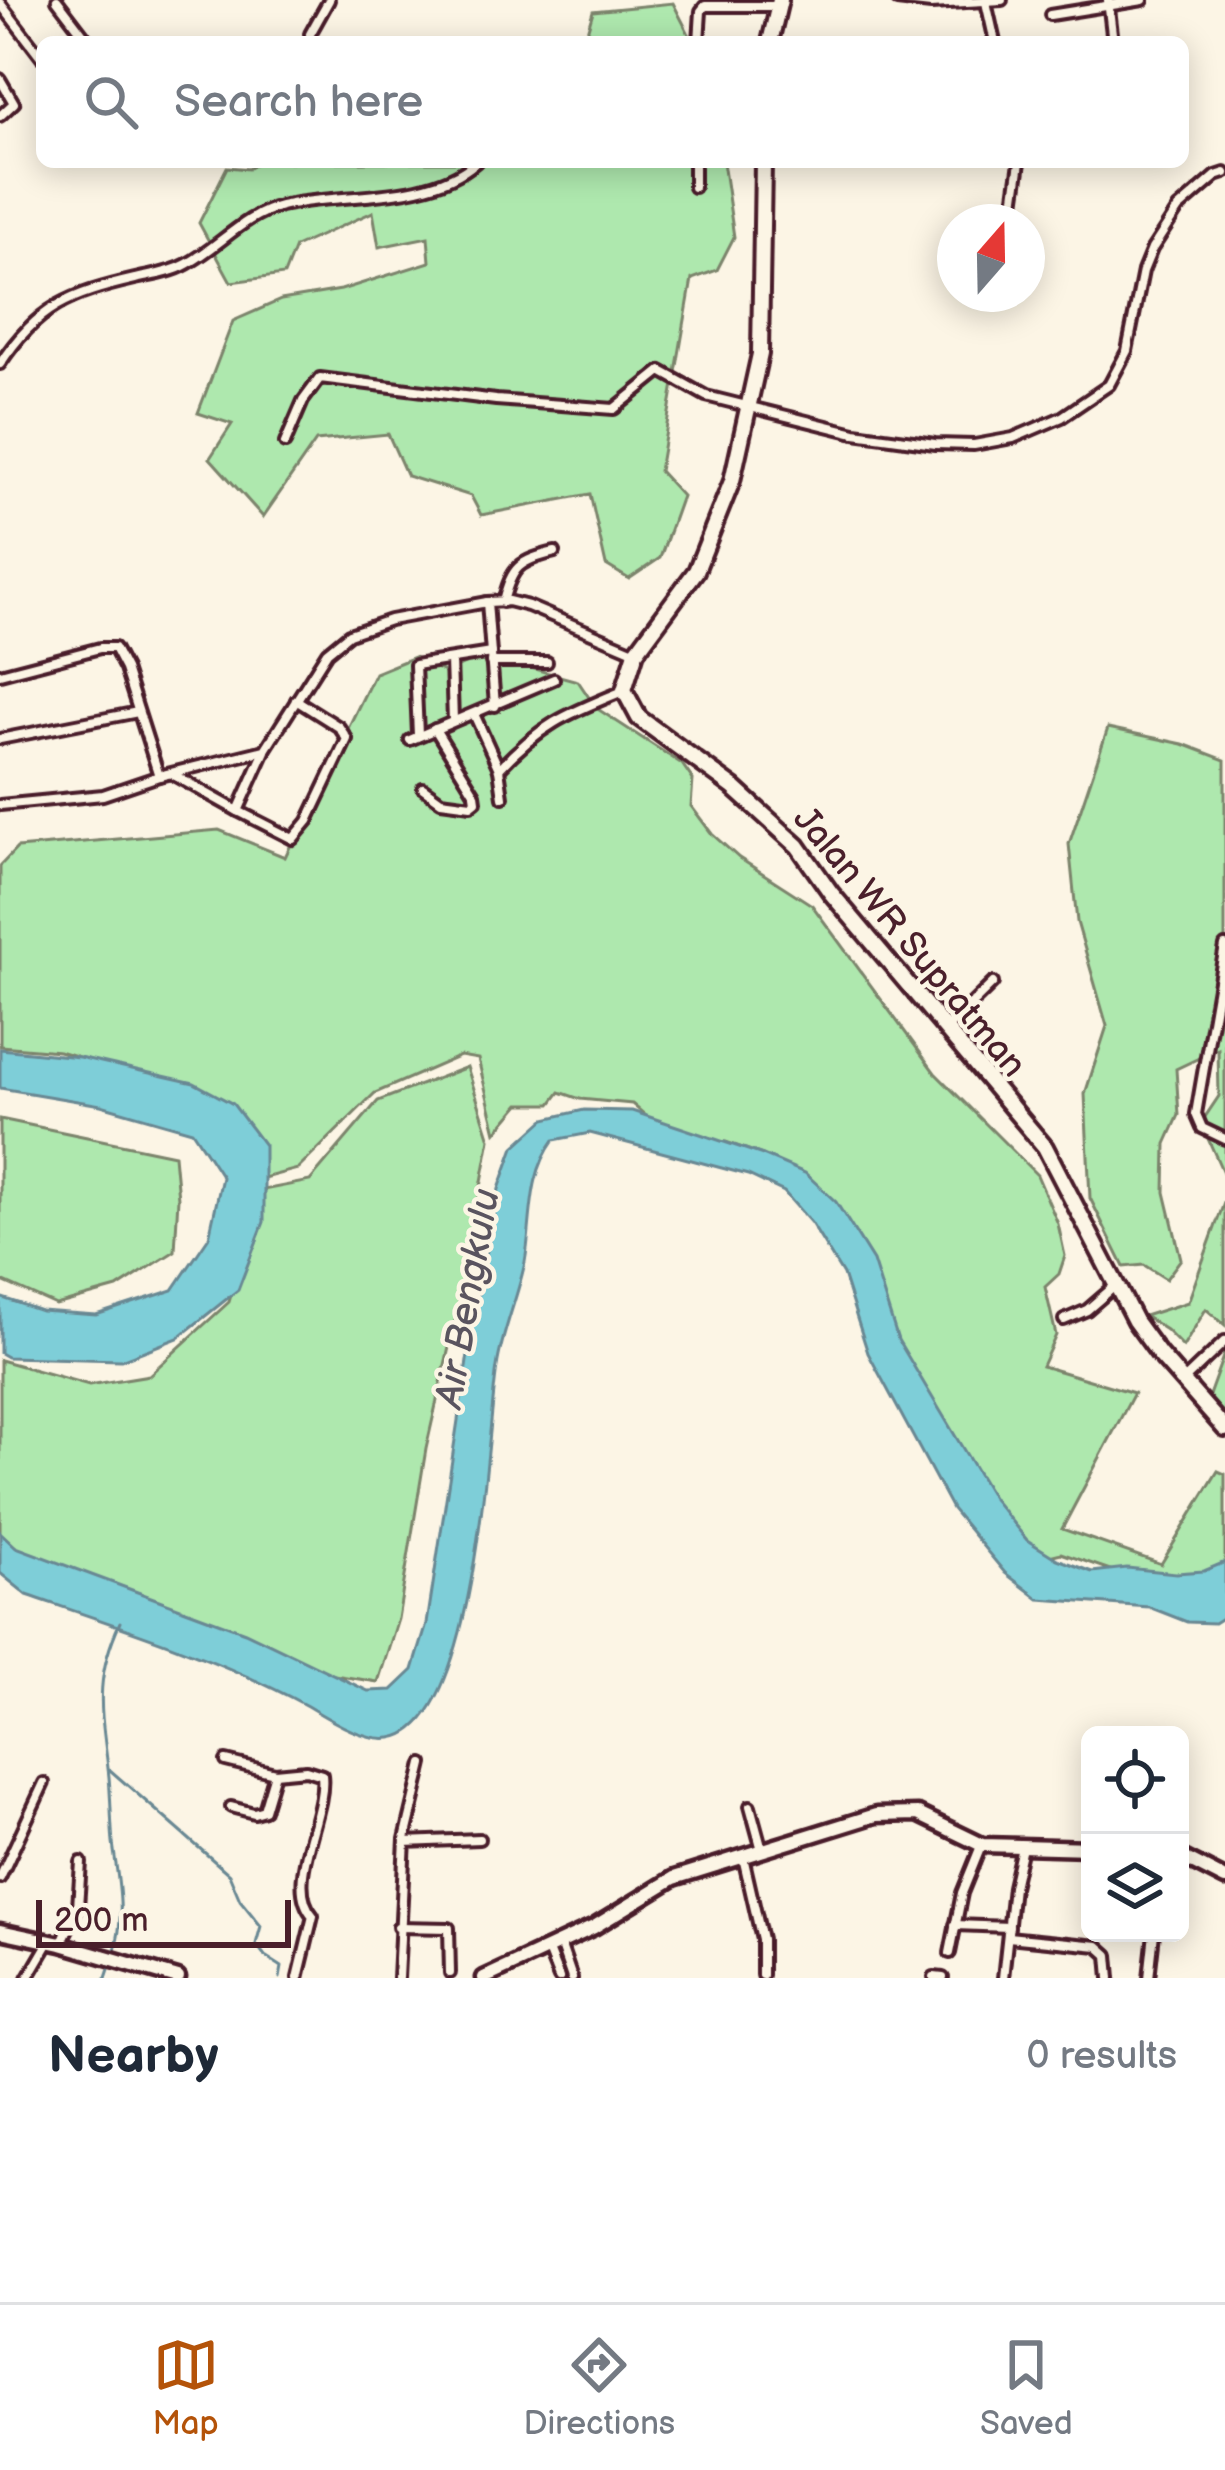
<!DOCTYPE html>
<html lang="en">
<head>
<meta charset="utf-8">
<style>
  :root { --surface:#fff; --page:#f2f2f3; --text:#1f2937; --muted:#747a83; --line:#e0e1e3; --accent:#b45309 }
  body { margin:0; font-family:"Balsamiq Sans",sans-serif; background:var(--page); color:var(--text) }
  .controls { position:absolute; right:36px; bottom:36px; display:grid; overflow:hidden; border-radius:18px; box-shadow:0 6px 30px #0003 }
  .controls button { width:108px; height:108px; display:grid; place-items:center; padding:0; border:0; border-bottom:3px solid var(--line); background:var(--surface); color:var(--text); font:60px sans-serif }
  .compass { position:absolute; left:937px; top:204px; width:108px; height:108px; border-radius:50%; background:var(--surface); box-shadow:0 6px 30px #0003; rotate:20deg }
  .scale { position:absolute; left:36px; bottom:30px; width:255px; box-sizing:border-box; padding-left:12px; border:6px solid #4a1f2b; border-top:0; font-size:33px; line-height:42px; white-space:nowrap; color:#4a1f2b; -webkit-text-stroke:9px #fcf5e5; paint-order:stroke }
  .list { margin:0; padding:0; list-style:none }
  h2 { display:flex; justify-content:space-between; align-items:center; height:156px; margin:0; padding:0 48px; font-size:51px }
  h2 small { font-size:39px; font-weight:400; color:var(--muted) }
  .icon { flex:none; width:66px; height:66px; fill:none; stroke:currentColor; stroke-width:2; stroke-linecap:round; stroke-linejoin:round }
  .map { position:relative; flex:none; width:1225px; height:1978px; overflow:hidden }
  .search { position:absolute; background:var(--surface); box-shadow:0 6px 30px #0003; left:36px; right:36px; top:36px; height:132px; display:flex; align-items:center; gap:30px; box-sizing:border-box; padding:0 42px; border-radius:18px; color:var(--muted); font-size:45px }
  .sheet { height:324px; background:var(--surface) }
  nav { display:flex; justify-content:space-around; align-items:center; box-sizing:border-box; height:168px; border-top:3px solid var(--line); background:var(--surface); font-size:33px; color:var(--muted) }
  nav a { display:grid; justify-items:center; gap:6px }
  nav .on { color:var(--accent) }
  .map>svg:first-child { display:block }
  .green { fill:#aee8ae; stroke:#7c846c; stroke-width:3 }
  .water { fill:#7eced8; stroke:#698893; stroke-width:3 }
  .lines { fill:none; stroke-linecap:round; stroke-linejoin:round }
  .stream { stroke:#698893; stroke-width:3 }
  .minor-casing { stroke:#4a1f2b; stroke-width:16 }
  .primary-casing { stroke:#4a1f2b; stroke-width:21 }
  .trunk-casing { stroke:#4a1f2b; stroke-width:22 }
  .minor { stroke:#fcf5e5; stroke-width:8 }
  .primary { stroke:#fcf5e5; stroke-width:12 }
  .trunk { stroke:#fcf5e5; stroke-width:14 }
  .labels { text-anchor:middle; stroke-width:9; stroke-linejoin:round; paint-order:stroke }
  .street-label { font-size:36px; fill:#4a1f2b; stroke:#fcf5e5 }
  .water-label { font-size:39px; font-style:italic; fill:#5a545f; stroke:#fcf5e5 }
</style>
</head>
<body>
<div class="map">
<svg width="1225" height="1978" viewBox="0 0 1225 1978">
  <rect width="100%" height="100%" fill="#fcf5e5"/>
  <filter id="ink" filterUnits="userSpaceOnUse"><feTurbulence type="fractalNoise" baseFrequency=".00833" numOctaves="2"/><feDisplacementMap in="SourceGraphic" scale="24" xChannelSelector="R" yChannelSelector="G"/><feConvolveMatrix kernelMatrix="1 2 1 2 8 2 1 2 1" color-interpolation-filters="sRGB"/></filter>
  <g filter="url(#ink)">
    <!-- green -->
    <g class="green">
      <path d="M 673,3 L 693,42 L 584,42 L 593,11 Z"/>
      <path d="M 258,162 L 723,162 L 734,237 L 717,270 L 692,279 L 659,471 L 682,496 L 660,558 L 629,579 L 606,565 L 590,494 L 481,515 L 471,496 L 407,476 L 388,434 L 316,441 L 263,517 L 210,458 L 232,424 L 198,413 L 233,321 L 281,300 L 341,290 L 430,262 L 428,237 L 379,247 L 373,212 L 295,247 L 284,275 L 231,282 L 199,223 L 227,167 L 248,169 Z"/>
      <path d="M 483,655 L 578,681 L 596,708 L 682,764 L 693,780 L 691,806 L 712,834 L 739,858 L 812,905 L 935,1073 L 1037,1175 L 1058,1224 L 1065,1256 L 1059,1274 L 1045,1287 L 1056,1335 L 1042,1366 L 1134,1393 L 1062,1529 L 1161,1564 L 1218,1471 L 1225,1474 L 1225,1562 L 1203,1580 L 1116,1572 L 1061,1553 L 1033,1560 L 1006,1530 L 787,1170 L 763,1155 L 726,1142 L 673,1139 L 632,1104 L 580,1099 L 560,1092 L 551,1104 L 520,1104 L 496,1132 L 478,1059 L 460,1056 L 375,1093 L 298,1169 L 256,1180 L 194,1092 L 59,1051 L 0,1046 L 0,866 L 17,848 L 219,830 L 285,857 L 375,673 L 414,657 L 446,673 Z"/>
      <path d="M 1108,728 L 1183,744 L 1225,760 L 1225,1177 L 1201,1123 L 1219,1096 L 1218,1049 L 1176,1069 L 1179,1115 L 1166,1144 L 1165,1192 L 1181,1259 L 1166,1279 L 1144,1265 L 1124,1267 L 1090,1198 L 1085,1094 L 1107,1026 L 1077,922 L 1069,844 Z"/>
      <path d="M 467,1067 L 490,1139 L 459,1303 L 426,1449 L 398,1619 L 378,1682 L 315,1672 L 38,1566 L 0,1534 L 0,1360 L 89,1385 L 149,1375 L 229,1302 L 263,1190 L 310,1181 L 378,1101 Z"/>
      <path d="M 0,1119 L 174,1155 L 178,1198 L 175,1251 L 117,1288 L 56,1305 L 0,1280 Z"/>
      <path d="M 1225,1200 L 1225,1325 L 1206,1309 L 1183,1347 L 1166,1330 L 1144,1316 L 1188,1302 Z"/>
      <path d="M 1225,1351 L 1225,1415 L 1208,1398 Z"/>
    </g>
    <!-- water -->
    <g class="water">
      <path d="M 0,1049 L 79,1057 L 194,1083 L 233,1104 L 264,1145 L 264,1222 L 238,1290 L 178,1338 L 121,1360 L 7,1357 L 0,1353 L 0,1297 L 41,1311 L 96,1315 L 173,1290 L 209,1237 L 222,1177 L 192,1131 L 101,1105 L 0,1088 Z"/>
      <path d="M 584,1110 L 632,1111 L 763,1155 L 805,1173 L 836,1202 L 873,1261 L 898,1340 L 993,1499 L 1027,1540 L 1057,1559 L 1092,1572 L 1127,1568 L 1176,1573 L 1204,1571 L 1225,1562 L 1225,1616 L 1214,1623 L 1187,1622 L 1149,1607 L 1039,1599 L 1005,1573 L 952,1509 L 868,1353 L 843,1275 L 811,1223 L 784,1192 L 748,1175 L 590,1133 L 554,1140 C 527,1177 533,1218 525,1262 C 518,1297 502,1332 497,1367 C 486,1438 477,1726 391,1738 C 364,1742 329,1719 307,1706 C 219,1658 121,1627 27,1595 L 0,1573 L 0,1532 L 16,1547 L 245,1632 L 368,1691 L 392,1690 L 413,1670 L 427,1624 L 474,1315 L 499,1189 L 514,1147 L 545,1119 Z"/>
    </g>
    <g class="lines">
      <!-- stream -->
      <g class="stream">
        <path d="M 110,1770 L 229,1874 L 240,1900 L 261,1926 L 256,1944 L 265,1956 L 282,1967 L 280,1978"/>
        <path d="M 114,1954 C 126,1914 118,1882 113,1843 C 111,1821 111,1799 109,1777 C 102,1713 92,1683 120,1622"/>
        <path d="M 106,1978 L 111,1963"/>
      </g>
      <!-- minor casing -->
      <g class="minor-casing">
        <g id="minor">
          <path d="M 57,0 L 89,42"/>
          <path d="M 897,0 L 931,4 L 1002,0"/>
          <path d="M 1108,0 L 1112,34"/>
          <path d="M 986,2 L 995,42"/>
          <path d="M 0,3 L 42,58"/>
          <path d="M 1050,15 L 1143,0"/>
          <path d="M 310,34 L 329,0"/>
          <path d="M 699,42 L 701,11 L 705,6 L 778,6"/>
          <path d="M 0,79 L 14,103 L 0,116"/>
          <path d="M 694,187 L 694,162"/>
          <path d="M 1014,204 L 1020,162"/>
          <path d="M 0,364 C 37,307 70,294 135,279 C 152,275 171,273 187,264 C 220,246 244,215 281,206 C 338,192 429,204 476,162"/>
          <path d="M 285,443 L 303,401 L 320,378 L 496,400 L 614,409 L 661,371 L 706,396 L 855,433 L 935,444 L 974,445 L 1013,438 L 1062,417 L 1109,385 L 1127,351 L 1143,271 L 1152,249 L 1178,209 L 1216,176 L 1225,173"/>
          <path d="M 487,602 L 495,706"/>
          <path d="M 503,602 C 512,566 519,561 555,552"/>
          <path d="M 451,660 L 453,721"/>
          <path d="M 491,662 L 547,662"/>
          <path d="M 0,674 L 100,648 L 114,648 L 125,669 L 159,776"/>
          <path d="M 474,714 L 499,769 L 503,797"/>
          <path d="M 418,735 L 415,665 L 491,653"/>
          <path d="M 0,739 L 138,712"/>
          <path d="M 410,740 L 554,679"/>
          <path d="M 499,769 C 541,724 567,714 623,691"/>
          <path d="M 172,774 L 238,811 L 265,751"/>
          <path d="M 423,788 L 441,801 L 471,805 L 476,801 L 475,794 L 435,729"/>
          <path d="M 0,805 L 103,795 L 159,776 L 265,750 L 327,652 L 349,634 L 390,620 L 487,602 L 508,601 L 528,606 L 634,651"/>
          <path d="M 238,811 L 293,839 L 308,821 L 347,739 L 339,727 L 296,700"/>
          <path d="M 1225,946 L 1196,1114 L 1202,1128 L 1225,1139"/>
          <path d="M 946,1029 L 993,983"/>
          <path d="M 1064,1320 L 1087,1310 L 1116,1285"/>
          <path d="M 1183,1381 L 1225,1341"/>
          <path d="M 226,1761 L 275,1773 L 306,1770 L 322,1775 C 327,1815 283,1883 313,1916 L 298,1978"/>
          <path d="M 750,1806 L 762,1850"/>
          <path d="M 231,1807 L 254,1813 L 264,1810 L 275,1773"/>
          <path d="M 405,1842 L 479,1839"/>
          <path d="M 743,1857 L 762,1940 L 762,1975"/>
          <path d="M 0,1878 L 44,1783"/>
          <path d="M 955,1925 L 1009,1927"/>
          <path d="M 398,1927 L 449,1928 L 450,1973"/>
          <path d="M 1008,1937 L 1098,1946 L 1108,1955 L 1110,1978"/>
          <path d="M 560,1943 L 572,1978"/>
          <path d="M 61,1944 L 78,1907 L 81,1862"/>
          <path d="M 547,1948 L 559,1978"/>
          <path d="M 950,1953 L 962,1893 L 981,1846"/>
          <path d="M 934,1977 L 943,1978"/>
          <path d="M 28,1978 L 49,1942"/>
          <path d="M 398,1978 L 405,1839 L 423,1764"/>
          <path d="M 1003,1978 L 1013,1887 L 1022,1847"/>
          <path d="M 1149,1978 L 1154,1933"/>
        </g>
      </g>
      <!-- primary casing -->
      <g class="primary-casing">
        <g id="primary">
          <path d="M 1180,1856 L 1225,1879"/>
          <path d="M 0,1931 L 61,1944 L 178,1978"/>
          <path d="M 484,1978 L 594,1927 L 674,1878 L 876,1815 L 918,1814 L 982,1845 L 1090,1848"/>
        </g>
      </g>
      <!-- trunk casing -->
      <g class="trunk-casing">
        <g id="trunk">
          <path d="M 770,42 L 780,0"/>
          <path d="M 763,162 L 760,354 L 732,481 L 696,571 L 636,652 L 624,690 L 639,718 L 733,787 L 798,846 L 831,893 L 1045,1147 L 1135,1321 L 1159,1354 L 1225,1429"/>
        </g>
      </g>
      <!-- minor -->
      <use href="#minor" class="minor"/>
      <!-- primary -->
      <use href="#primary" class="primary"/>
      <!-- trunk -->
      <use href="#trunk" class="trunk"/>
    </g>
  </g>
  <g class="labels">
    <!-- street labels -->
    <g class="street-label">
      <text transform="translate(911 941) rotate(50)" y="13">Jalan WR Supratman</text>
    </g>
    <!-- water labels -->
    <g class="water-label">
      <text transform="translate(466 1298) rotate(-80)" y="14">Air Bengkulu</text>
    </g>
  </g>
</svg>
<div class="controls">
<button><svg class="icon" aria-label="locate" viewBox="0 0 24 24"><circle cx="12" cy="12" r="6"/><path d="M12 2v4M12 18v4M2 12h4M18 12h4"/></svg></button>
<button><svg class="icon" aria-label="layers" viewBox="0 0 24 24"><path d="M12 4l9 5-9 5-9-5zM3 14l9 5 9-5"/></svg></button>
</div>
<svg class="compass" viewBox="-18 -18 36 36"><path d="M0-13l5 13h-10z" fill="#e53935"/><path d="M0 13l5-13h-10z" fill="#747a83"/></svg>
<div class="scale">200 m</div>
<div class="search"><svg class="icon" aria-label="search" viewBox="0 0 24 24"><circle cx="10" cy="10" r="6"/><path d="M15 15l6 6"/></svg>Search here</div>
</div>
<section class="sheet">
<h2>Nearby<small>0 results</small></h2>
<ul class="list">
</ul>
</section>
<nav>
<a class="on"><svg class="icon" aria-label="map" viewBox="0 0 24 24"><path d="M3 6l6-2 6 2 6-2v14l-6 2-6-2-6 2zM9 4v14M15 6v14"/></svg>Map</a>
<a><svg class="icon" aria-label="directions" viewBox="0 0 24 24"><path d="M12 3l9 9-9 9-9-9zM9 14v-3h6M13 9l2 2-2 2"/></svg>Directions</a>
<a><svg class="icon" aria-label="saved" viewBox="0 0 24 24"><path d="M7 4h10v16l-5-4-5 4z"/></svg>Saved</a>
</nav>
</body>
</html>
